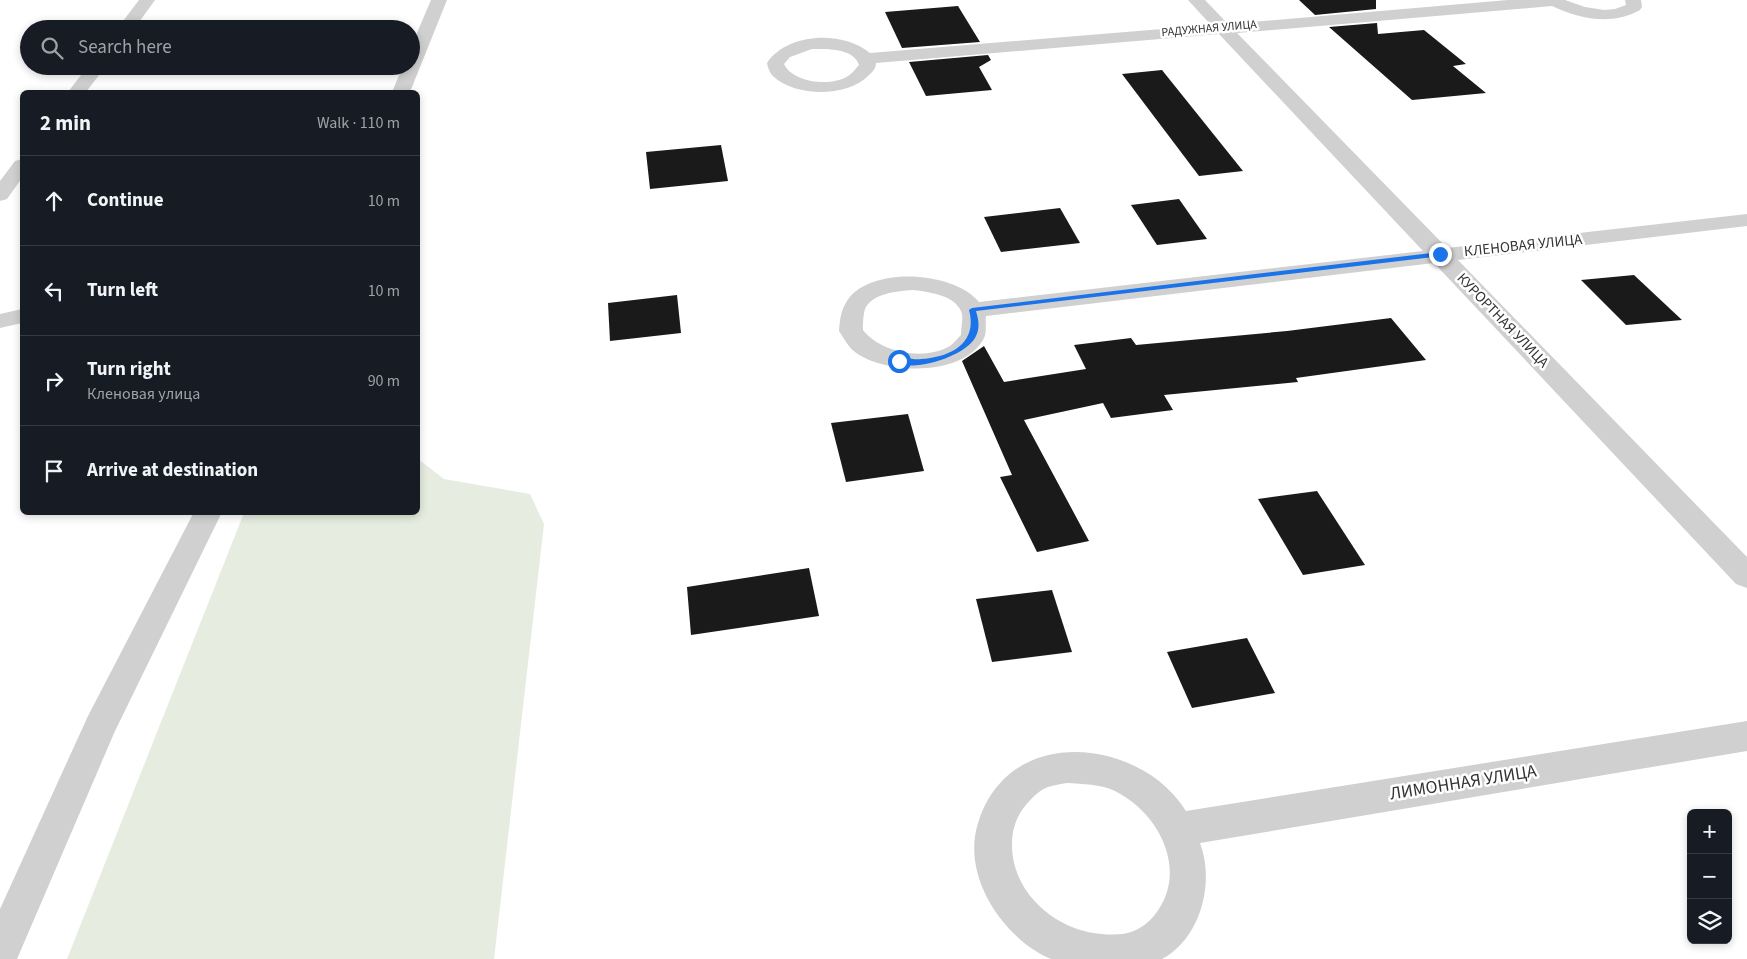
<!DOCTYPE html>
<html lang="en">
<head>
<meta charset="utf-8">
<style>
  :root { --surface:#171b24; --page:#242831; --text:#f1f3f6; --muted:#9ea1a6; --line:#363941 }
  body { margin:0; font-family:"Source Sans 3",sans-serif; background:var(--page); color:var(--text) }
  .controls { position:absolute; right:15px; bottom:15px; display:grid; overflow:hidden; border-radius:8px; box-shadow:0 2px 8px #0003 }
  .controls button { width:45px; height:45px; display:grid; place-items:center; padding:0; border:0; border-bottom:1px solid var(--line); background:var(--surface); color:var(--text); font:25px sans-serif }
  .stop { position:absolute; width:15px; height:15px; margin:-11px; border:4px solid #1a73e8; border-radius:50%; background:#fff }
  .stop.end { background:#1a73e8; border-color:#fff; box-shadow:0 1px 5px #0008 }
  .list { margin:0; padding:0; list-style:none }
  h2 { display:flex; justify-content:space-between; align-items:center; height:65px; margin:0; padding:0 20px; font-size:21px }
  h2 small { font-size:16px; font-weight:400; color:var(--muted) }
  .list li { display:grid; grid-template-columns:32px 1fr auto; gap:15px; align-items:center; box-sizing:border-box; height:90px; padding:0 20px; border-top:1px solid var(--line) }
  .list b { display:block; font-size:19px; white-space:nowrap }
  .list p { margin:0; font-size:16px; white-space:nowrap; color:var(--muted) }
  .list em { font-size:16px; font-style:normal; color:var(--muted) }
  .icon { flex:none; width:28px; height:28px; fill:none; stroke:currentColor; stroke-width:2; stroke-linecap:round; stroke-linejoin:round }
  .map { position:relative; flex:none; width:1747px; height:959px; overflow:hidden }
  .search { position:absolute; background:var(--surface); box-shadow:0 2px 8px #0003; left:20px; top:20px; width:400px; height:55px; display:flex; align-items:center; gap:12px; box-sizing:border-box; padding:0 18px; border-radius:28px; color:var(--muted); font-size:19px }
  .panel { position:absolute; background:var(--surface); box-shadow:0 2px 8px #0003; left:20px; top:90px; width:400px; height:425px; border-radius:8px }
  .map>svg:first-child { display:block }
  .green { fill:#e6ecdf }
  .building { fill:#1a1a1a }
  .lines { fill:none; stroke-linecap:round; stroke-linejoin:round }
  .minor { fill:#d0d0d0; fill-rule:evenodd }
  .route { fill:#1a73e8 }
  .labels { text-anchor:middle; stroke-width:5; stroke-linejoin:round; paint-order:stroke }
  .far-street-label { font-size:12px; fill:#333; stroke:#fff }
  .street-label { font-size:15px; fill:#333; stroke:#fff }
  .near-street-label { font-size:18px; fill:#333; stroke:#fff }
</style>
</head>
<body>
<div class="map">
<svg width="1747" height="959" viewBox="0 0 1747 959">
  <rect width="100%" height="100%" fill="#fff"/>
  <!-- green -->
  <path class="green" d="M 418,459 L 444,479 L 530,494 L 544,524 L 494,959 L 67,959 L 244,513 L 418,512 Z"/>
  <!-- building -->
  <g class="building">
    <path d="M 1299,0 L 1376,0 L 1376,9 L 1315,15 Z"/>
    <path d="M 958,6 L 980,42 L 902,48 L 885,12 Z"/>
    <path d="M 1377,23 L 1378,34 L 1424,30 L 1466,64 L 1453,66 L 1486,93 L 1412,100 L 1329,27 Z"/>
    <path d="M 988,55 L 991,60 L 979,67 L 992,90 L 926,96 L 909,62 Z"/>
    <path d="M 1162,70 L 1243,171 L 1199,176 L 1122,74 Z"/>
    <path d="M 721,145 L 728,181 L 650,189 L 646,152 Z"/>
    <path d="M 1179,199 L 1207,239 L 1157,245 L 1131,205 Z"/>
    <path d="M 1060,208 L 1080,243 L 1001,252 L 984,217 Z"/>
    <path d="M 1634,275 L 1682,320 L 1626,325 L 1581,280 Z"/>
    <path d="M 677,295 L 681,333 L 610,341 L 608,303 Z"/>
    <path d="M 1391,318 L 1426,360 L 1296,378 L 1298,382 L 1164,395 L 1173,410 L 1111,418 L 1103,403 L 1024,420 L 1089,541 L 1037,552 L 1000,477 L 1012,475 L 962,361 L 984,346 L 1004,382 L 1086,369 L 1074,345 L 1131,338 L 1136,345 L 1287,331 Z"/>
    <path d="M 908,414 L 924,471 L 846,482 L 831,423 Z"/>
    <path d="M 1317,491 L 1365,565 L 1303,575 L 1258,499 Z"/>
    <path d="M 809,568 L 819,616 L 691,635 L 687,587 Z"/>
    <path d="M 1052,590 L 1072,652 L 992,662 L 976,599 Z"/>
    <path d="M 1247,638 L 1275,693 L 1192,708 L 1167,652 Z"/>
  </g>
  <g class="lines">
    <!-- minor -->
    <g class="minor">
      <path d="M 139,0 L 155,0 L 134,29 L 117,29 Z"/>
      <path d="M 431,0 L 447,0 L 410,92 L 392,92 L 403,66 L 411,66 L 411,47 Z"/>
      <path d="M 1188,0 L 1205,0 L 1228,24 L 1508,0 L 1565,0 L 1585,7 L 1604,10 L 1615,9 L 1626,5 L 1625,0 L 1641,0 L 1642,7 L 1640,10 C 1612,26 1579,19 1552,6 L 1237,33 L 1447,248 L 1747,214 L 1747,226 L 1458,260 L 1747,557 L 1747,588 L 1736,584 L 1434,263 L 986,316 C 985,323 987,332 984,338 C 965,377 885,375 855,352 C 849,348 843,337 839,331 C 840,318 841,309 849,298 C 875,266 954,272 979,302 L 1423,251 L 1219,34 L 876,63 C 876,69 872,72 868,76 C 847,97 796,97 774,77 C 770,74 768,68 767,63 C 787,33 842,30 870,53 L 1211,25 ZM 812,49 C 826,49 854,48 859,65 C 856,68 852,74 848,76 C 831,87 793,83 784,64 L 790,57 ZM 913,290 C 929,292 957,295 962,314 C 963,320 961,328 961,335 C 958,338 954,343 950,346 C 924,361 881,353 863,330 C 863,324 863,315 865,309 C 872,293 898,291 913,290 Z"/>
      <path d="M 88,66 L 106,66 L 86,92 L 68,92 Z"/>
      <path d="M 22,159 L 22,178 L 7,199 L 0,201 L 0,181 L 15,161 Z"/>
      <path d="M 22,309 L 22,323 L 0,328 L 0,314 Z"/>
      <path d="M 194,512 L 222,512 L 115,731 L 17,959 L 0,959 L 0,909 L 88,716 Z"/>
      <path d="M 1747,721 L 1747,751 L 1200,843 C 1215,882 1201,938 1162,959 L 1051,959 C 1006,940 965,882 976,831 C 991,766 1049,740 1111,757 C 1142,766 1168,783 1186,811 ZM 1067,783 C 1082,784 1101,784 1115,791 C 1161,814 1190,874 1153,917 C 1139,933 1123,936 1102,934 C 1056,931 1011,892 1012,844 C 1012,830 1016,817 1025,806 C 1031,799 1039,790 1048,787 C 1054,785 1061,784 1067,783 Z"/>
    </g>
  </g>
  <!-- route -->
  <path class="route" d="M 1440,252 L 1442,256 L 976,311 C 979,321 980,329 975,338 C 965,356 912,374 895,361 C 902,356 913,360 921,359 C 951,357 978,343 969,310 L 972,308 Z"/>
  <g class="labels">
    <!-- far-street labels -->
    <g class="far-street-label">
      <text transform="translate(1209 28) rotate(-5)" y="4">РАДУЖНАЯ УЛИЦА</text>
    </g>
    <!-- street labels -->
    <g class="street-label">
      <text transform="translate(1523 245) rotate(-6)" y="5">КЛЕНОВАЯ УЛИЦА</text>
      <text transform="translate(1503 320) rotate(46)" y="5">КУРОРТНАЯ УЛИЦА</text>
    </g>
    <!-- near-street labels -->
    <g class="near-street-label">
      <text transform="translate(1463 782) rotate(-9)" y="6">ЛИМОННАЯ УЛИЦА</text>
    </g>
  </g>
</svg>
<div class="controls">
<button>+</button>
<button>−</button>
<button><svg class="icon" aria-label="layers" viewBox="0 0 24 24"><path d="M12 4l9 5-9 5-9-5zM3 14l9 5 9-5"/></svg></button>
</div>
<div class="stop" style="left:899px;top:361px"></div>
<div class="stop end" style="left:1440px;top:254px"></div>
<div class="search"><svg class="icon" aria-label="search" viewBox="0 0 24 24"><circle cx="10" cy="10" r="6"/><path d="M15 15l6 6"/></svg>Search here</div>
<section class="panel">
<h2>2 min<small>Walk · 110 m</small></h2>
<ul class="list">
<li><svg class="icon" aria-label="ahead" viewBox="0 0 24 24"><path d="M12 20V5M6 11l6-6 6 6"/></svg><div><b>Continue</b></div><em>10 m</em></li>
<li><svg class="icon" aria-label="left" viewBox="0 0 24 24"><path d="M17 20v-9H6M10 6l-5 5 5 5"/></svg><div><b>Turn left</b></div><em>10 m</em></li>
<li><svg class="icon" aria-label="right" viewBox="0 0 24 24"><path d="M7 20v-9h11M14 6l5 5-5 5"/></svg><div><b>Turn right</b><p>Кленовая улица</p></div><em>90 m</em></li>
<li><svg class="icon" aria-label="arrive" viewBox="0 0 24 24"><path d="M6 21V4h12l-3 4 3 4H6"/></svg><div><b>Arrive at destination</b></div></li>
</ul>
</section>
</div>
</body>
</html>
